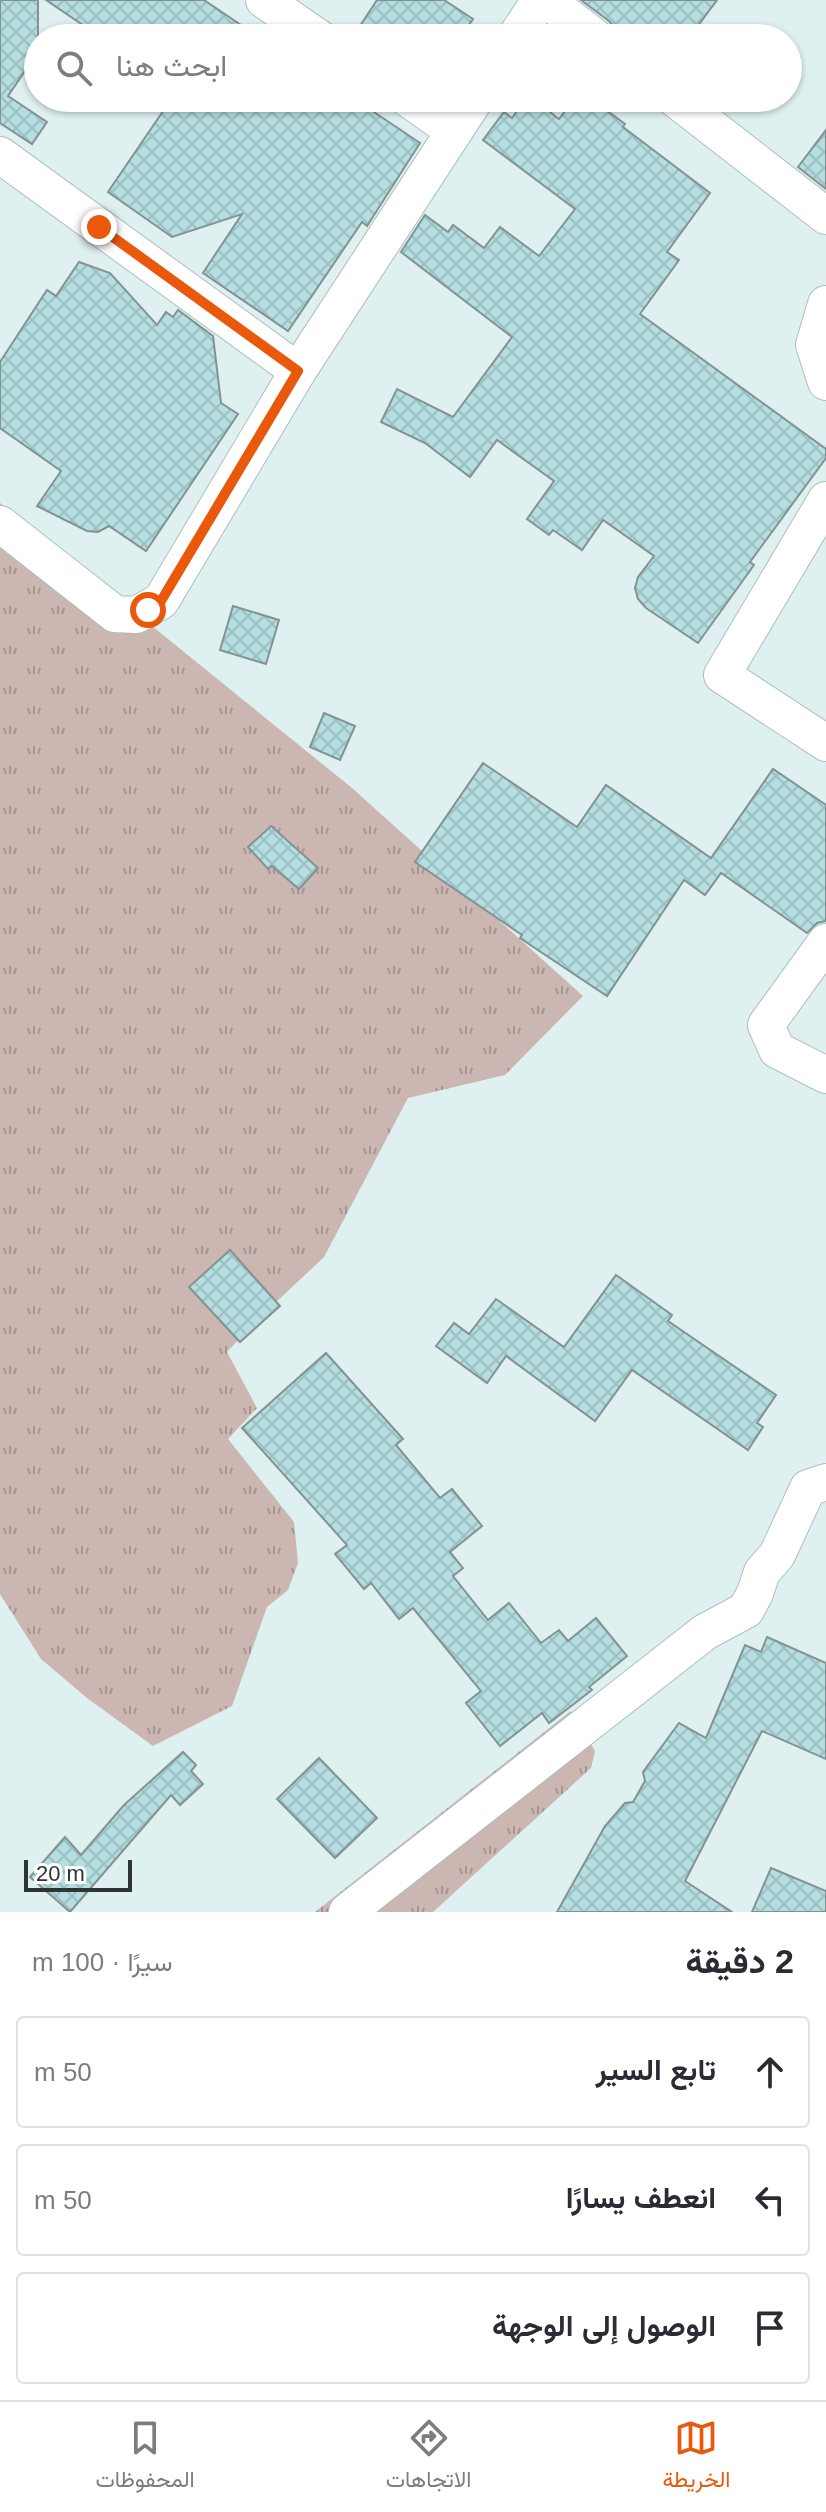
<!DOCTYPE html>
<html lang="ar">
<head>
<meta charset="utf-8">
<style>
  :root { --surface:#fff; --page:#f7f7f7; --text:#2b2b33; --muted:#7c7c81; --line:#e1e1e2; --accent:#ea580c }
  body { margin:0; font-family:Helvetica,Vazirmatn,sans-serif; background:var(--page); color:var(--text); direction:rtl }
  .scale { position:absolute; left:24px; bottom:20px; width:108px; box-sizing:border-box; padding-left:8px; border:4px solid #2d3434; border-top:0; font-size:22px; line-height:28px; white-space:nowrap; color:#2d3434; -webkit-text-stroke:6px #fff; paint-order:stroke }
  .stop { position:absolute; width:24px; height:24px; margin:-18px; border:6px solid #ea580c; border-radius:50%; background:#fff }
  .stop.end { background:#ea580c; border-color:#fff; box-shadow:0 2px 8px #0008 }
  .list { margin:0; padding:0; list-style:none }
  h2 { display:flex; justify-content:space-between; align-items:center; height:104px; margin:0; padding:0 32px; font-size:34px }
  h2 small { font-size:26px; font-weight:400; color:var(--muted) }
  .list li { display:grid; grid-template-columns:52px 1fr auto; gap:24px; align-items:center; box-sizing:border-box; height:112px; margin:0 16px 16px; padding:0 16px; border:2px solid var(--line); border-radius:8px }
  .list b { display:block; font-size:30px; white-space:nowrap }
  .list em { font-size:26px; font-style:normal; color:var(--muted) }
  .icon { flex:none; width:44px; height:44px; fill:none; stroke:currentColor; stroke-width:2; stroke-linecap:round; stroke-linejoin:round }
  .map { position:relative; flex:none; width:826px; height:1912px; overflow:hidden; direction:ltr }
  .search { position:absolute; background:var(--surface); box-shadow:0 2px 6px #0004; left:24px; right:24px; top:24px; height:88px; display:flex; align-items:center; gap:20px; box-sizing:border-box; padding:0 28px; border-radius:44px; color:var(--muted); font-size:30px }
  .sheet { height:488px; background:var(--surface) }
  nav { display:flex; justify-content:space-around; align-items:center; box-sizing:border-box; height:112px; border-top:2px solid var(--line); background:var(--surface); font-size:22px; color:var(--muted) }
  nav a { display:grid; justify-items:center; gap:4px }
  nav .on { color:var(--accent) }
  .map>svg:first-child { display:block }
  .grass { fill:url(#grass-tufts) }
  .building { fill:url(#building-cross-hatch); stroke:#839394; stroke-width:2 }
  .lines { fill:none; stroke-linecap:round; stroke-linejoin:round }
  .minor-casing { stroke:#afbfc0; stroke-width:38 }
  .minor { stroke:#fff; stroke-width:36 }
  .route { stroke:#ea580c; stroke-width:10 }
</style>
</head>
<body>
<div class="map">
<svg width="826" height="1912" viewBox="0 0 826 1912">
  <defs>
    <pattern id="grass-tufts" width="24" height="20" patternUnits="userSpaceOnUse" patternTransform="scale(2)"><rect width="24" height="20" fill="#cbb6b1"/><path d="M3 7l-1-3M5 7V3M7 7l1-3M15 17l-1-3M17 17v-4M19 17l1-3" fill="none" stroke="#a59591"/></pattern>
    <pattern id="building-cross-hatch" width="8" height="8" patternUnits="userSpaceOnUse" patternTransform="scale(2)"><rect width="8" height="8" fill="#b5dee0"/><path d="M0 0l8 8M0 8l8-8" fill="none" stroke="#9cbfc1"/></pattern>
  </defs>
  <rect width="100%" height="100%" fill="#dff0f1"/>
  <!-- grass -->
  <g class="grass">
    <path d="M 0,503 L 352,788 L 583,996 L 505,1075 L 408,1098 L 324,1257 L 256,1321 L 227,1352 L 257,1408 L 228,1439 L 294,1522 L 298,1563 L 288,1590 L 267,1607 L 232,1706 L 153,1746 L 87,1698 L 41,1659 L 0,1594 Z"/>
    <path d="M 571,1711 L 595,1751 L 591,1768 L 433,1912 L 315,1912 Z"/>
  </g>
  <!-- building -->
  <g class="building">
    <path d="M 0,0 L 38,0 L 38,52 L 8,96 L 47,122 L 32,144 L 0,123 Z"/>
    <path d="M 46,0 L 204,0 L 260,38 L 102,38 Z"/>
    <path d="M 377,0 L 444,0 L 473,19 L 460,38 L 352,38 Z"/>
    <path d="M 581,0 L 717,0 L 689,38 L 624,38 L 609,21 Z"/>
    <path d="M 172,98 L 353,98 L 420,143 L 367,226 L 362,222 L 288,331 L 203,273 L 242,214 L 172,237 L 108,192 Z"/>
    <path d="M 526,98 L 532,98 L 559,119 L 575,98 L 590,98 L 625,124 L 623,127 L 710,193 L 667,252 L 679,260 L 640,314 L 826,449 L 826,458 L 750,562 L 754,565 L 698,643 L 646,608 L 638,599 L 635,588 L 638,577 L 654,556 L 603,520 L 582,550 L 553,530 L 549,535 L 527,519 L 554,481 L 497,440 L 470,477 L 425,443 L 381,422 L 397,389 L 453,417 L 512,337 L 401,252 L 425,215 L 448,232 L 453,225 L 484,248 L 500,227 L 539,256 L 575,209 L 483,140 L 504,112 L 512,118 Z"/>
    <path d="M 826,130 L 826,189 L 798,167 Z"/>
    <path d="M 79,262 L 110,273 L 157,325 L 166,312 L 173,317 L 178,310 L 213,336 L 221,403 L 238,414 L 146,551 L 109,526 L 98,532 L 87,531 L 37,506 L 61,471 L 0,428 L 0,362 L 47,290 L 56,296 Z"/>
    <path d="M 233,606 L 279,620 L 266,664 L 220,650 Z"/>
    <path d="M 324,713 L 355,726 L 340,760 L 310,747 Z"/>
    <path d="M 483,763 L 577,827 L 606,785 L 711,858 L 773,769 L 826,805 L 826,921 L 817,923 L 807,933 L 721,873 L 705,895 L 684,880 L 607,996 L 520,938 L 522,935 L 415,862 Z"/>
    <path d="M 271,826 L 318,868 L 299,889 L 272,866 L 268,869 L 248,847 Z"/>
    <path d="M 230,1250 L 280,1306 L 240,1342 L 189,1287 Z"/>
    <path d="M 616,1275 L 672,1315 L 668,1321 L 776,1395 L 757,1423 L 763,1427 L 748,1450 L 632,1370 L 595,1421 L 506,1356 L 487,1383 L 436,1346 L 454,1323 L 469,1334 L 496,1299 L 564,1347 Z"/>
    <path d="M 326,1353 L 403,1439 L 396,1445 L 440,1498 L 452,1489 L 482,1526 L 450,1552 L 463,1568 L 453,1576 L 488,1620 L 509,1603 L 541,1643 L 559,1630 L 568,1641 L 596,1618 L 627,1656 L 589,1687 L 592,1690 L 549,1723 L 542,1713 L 500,1746 L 466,1703 L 481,1691 L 413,1608 L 399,1619 L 371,1583 L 364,1589 L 335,1554 L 347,1545 L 242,1428 Z"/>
    <path d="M 767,1637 L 826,1663 L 826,1759 L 762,1731 L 685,1881 L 732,1912 L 557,1912 L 605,1826 L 625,1803 L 633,1802 L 645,1781 L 643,1772 L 679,1723 L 706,1738 L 745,1645 L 761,1652 Z"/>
    <path d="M 183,1752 L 196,1765 L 191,1771 L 203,1784 L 180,1805 L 171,1795 L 70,1912 L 30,1877 L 65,1837 L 81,1855 L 124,1805 Z"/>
    <path d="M 319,1758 L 377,1818 L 335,1858 L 277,1799 Z"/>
    <path d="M 771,1868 L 826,1891 L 826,1912 L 752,1912 Z"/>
  </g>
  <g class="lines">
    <!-- minor casing -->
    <g class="minor-casing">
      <g id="minor">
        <path d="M 264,0 L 319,38"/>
        <path d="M 547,0 L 596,38"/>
        <path d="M 515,38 L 540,0"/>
        <path d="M 407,98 L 454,131"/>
        <path d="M 674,98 L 826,216"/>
        <path d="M 0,155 L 298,371"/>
        <path d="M 826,304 L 814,345 L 826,382"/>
        <path d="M 826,500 L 722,675 L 826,743"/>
        <path d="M 0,524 L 115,614 L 136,615 L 161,601 L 298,371 L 476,98"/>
        <path d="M 826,942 L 766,1025 L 777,1050 L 826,1075"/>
        <path d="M 347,1912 L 705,1632 L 746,1610 L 755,1593 L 762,1572 L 777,1555 L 808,1488 L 826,1482"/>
      </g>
    </g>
    <!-- minor -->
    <use href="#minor" class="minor"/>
  </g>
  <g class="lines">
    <!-- route -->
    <path class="route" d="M 99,227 L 298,371 L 161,601 L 148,610"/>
  </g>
</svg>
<div class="scale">20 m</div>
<div class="stop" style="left:148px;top:610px"></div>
<div class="stop end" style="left:99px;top:227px"></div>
<div class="search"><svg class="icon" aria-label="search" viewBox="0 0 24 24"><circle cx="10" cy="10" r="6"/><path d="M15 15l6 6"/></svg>ابحث هنا</div>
</div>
<section class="sheet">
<h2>2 دقيقة<small>سيرًا · 100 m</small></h2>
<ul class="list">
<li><svg class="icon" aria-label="ahead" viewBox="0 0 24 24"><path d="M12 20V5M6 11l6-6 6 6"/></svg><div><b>تابع السير</b></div><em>50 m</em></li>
<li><svg class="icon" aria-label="left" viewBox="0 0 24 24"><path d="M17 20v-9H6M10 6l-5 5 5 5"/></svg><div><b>انعطف يسارًا</b></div><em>50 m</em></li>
<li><svg class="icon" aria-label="arrive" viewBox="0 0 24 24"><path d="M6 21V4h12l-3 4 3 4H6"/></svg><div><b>الوصول إلى الوجهة</b></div></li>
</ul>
</section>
<nav>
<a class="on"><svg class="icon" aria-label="map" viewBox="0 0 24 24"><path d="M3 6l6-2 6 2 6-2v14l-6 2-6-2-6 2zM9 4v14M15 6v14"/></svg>الخريطة</a>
<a><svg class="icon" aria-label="directions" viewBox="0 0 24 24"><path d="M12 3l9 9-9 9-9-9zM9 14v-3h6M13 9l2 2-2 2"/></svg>الاتجاهات</a>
<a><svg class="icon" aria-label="saved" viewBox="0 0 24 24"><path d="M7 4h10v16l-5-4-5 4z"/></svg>المحفوظات</a>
</nav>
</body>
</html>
